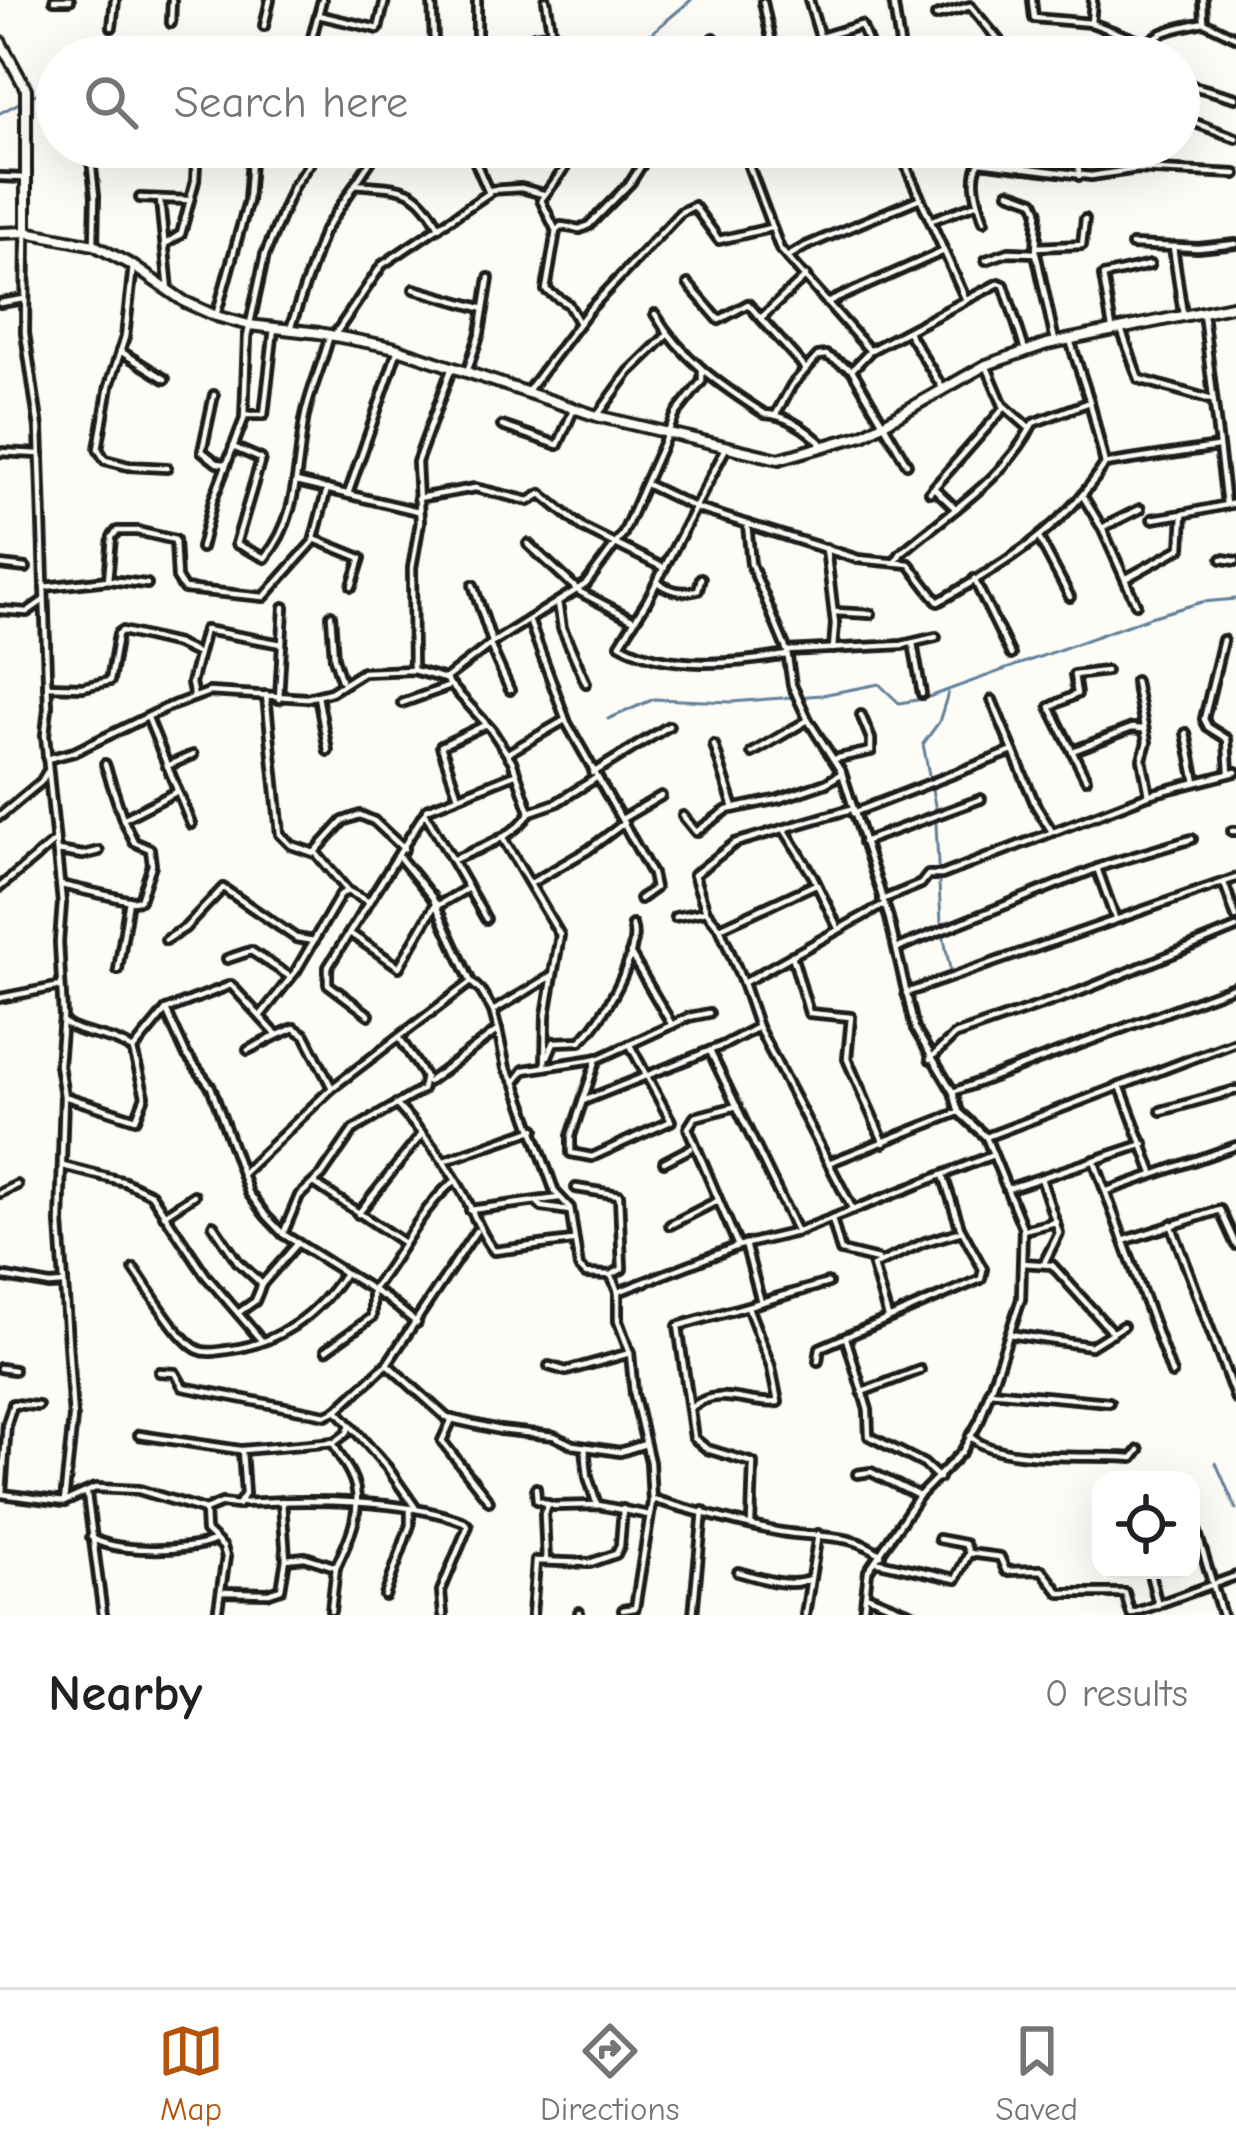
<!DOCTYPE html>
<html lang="en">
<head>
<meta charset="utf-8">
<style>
  :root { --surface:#fff; --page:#f6f6f6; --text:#202124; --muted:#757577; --line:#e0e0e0; --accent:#b45309 }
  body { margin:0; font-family:"Comic Neue",sans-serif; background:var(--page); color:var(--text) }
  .controls { position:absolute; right:36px; bottom:36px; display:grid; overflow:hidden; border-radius:24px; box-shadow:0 12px 48px #0002 }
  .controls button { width:108px; height:108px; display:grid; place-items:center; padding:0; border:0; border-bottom:3px solid var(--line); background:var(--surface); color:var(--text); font:60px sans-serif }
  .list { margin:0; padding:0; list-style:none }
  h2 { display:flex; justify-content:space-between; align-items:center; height:156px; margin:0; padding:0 48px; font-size:51px }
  h2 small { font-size:39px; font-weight:400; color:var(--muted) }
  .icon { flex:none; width:66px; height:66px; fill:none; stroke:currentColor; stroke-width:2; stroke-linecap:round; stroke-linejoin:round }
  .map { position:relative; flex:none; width:1236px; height:1615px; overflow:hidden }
  .search { position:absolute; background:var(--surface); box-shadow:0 12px 48px #0002; left:36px; right:36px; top:36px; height:132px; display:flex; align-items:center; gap:30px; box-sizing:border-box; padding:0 42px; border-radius:66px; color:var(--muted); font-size:45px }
  .sheet { height:372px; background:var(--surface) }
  nav { display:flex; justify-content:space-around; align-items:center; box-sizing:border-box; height:168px; border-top:3px solid var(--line); background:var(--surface); font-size:33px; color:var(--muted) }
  nav a { display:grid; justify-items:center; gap:6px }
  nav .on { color:var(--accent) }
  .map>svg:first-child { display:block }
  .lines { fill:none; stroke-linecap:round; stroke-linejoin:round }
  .stream { stroke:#62819a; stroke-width:3 }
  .street-casing { stroke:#1c1c1c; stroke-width:14 }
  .secondary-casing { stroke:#1c1c1c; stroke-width:16 }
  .street { stroke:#fdfcf7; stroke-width:4.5 }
  .secondary { stroke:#fdfcf7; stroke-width:8 }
</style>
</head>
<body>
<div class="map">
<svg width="1236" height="1615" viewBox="0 0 1236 1615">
  <rect width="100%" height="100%" fill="#fdfcf7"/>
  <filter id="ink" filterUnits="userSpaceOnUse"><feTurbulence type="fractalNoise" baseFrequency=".00833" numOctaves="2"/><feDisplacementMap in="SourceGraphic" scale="24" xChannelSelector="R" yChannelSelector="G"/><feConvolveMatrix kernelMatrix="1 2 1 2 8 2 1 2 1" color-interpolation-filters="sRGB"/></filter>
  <g filter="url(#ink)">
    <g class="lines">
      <!-- stream -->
      <g class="stream">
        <path d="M 144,57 L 168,51 L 295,57"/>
        <path d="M 612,57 L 647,37 L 691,0"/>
        <path d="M 0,113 L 57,83"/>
        <path d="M 948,693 L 939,722 L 923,744 L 935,805 L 941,923 L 951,974"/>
        <path d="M 608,719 L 654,699 L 731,702 L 822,695 L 879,684 L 899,703 L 923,699 L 1150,617 L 1202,602 L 1236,599"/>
        <path d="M 1216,1463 L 1236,1509"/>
      </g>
      <!-- street casing -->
      <g class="street-casing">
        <g id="street">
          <path d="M 54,0 L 70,0"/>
          <path d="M 432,0 L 434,41"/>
          <path d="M 477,0 L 477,34"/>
          <path d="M 809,0 L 826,57"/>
          <path d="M 893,0 L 902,57"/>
          <path d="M 1032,0 L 1034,18 L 1091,23 L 1145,43"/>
          <path d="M 763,2 L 775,57"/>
          <path d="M 318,15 L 378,29 L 385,0"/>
          <path d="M 936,16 L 970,6 L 1013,57"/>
          <path d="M 1204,22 L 1235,37"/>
          <path d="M 171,23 L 172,0"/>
          <path d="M 1091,23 L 1093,0"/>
          <path d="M 264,26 L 270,0"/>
          <path d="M 112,27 L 115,0"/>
          <path d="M 534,36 L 548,34 L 551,30 L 546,0"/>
          <path d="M 821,37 L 861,25 L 874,57"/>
          <path d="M 714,38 L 718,57"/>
          <path d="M 310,45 L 322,0"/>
          <path d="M 981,57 L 1003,48"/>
          <path d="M 1140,57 C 1149,30 1179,28 1204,22 L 1203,0"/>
          <path d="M 1179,82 L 1236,98"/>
          <path d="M 1179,117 L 1236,138"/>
          <path d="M 561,147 L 557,152 L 565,168 L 541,200 L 556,231 L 546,290 L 568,304 L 579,323"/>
          <path d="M 735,147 L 746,158 L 780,249 L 870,351"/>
          <path d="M 901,147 L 909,173 L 966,300"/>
          <path d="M 1023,147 L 1024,168"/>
          <path d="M 1078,147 L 1079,176"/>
          <path d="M 90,149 L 196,158"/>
          <path d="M 90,149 L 95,196 L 94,245"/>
          <path d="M 746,158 L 779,147"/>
          <path d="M 1134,169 L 1134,147"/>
          <path d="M 0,177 L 24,178"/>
          <path d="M 355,184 C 399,189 416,182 439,227"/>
          <path d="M 489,190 L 521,188 L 543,194"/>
          <path d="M 1009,192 L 1034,201 L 1038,210 L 1036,253 L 1055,341"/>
          <path d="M 140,198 L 188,200"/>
          <path d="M 160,200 L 169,290"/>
          <path d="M 932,220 L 976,204"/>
          <path d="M 984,221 C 978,203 969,177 980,162 L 1091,176 L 1137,169 L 1236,174"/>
          <path d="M 556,231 L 561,226 L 580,229 L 589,225 L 631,182 L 646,158 L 654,150 L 668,147"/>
          <path d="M 26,232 L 25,333 L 39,428 L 48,708 L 45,735 L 62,903 L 59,942 L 63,1017 L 59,1065 L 64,1096 L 136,1119 L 145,1096 L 133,1050 L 166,1010 L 231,985 L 274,1032 L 278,1035 L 294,1028 L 305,1035 L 332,1088"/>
          <path d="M 167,243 L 181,234 L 195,181 L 197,147"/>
          <path d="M 1132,245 L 1198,248 L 1236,244"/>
          <path d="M 1036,247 L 1082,245 L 1085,219"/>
          <path d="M 1173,247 L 1183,314"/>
          <path d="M 787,257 L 806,246 L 918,199"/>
          <path d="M 986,260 L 1009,252 L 1036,253"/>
          <path d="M 133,266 L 125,337 L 109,386 L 98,449 L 105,460 L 128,466 L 167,468"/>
          <path d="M 688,284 L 719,320 L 748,304 L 804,367"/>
          <path d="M 414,289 L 484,309"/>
          <path d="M 0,303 L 24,299"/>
          <path d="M 827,303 L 942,252"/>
          <path d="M 1203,313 L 1226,504"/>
          <path d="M 655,314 C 682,359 721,386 765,414 C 789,415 809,431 825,447"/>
          <path d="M 216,316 L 248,201 L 252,147"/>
          <path d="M 762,317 L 806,276"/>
          <path d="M 1112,328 L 1103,276 L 1150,265"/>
          <path d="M 290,329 L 323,233 L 380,147"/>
          <path d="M 908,332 L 943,389"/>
          <path d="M 1122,332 L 1139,379 L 1212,400"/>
          <path d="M 334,336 L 382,265 L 489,193 L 469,147"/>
          <path d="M 120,351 L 165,379"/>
          <path d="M 986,365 L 1003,405 L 1029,428"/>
          <path d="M 852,370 L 871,350 L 999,283 L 1004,285 L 1025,350"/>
          <path d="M 467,372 L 480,333 L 489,278"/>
          <path d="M 527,392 L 589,310 L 681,212 L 694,206 L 719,240 L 770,228"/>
          <path d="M 214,395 L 202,451 L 217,463 L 225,464"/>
          <path d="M 1090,402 L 1105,464"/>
          <path d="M 776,414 L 792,385 L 818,356 L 826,355 L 852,370 L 907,464"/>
          <path d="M 245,415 L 264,415 L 274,328"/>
          <path d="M 597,416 L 629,372 L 667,335"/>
          <path d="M 502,426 L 558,445 L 573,411"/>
          <path d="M 233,447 L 261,459 L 236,544 L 265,558 C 298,519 296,469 304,421 C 309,392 322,366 329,338"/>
          <path d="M 726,448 L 647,601 L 620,644 C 667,671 736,664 787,655"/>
          <path d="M 0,452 L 40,454"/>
          <path d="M 296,482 L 418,511"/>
          <path d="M 646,484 L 696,508 L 858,559 L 909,564 L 938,602 C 1003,565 1064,529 1105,464 L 1217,447"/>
          <path d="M 934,488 L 956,509"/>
          <path d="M 930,492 L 1005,407"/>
          <path d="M 348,494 L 397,352"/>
          <path d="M 418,498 L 475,488 L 529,501 L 541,494 L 583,528 L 662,567"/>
          <path d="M 1084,498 L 1102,528 L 1136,604"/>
          <path d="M 1152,519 L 1183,514"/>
          <path d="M 747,524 L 751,564 L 787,651 L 792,685 L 808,720 L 842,773 L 889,918 L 915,1029 L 953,1092 L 959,1112 L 986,1137 L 1023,1228 L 1021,1299 L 980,1420 L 962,1452 L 919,1496 L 868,1571 L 863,1615"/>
          <path d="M 1102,528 L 1140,509"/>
          <path d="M 1039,538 L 1070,597"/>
          <path d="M 314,539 L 361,558 L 352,586"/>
          <path d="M 528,544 L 580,592 L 634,620"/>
          <path d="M 201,548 L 213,500 L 244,419 L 247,337 L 265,255 L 293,187 L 321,147"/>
          <path d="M 826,548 L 835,624 L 833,649"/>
          <path d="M 1222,559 L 1236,561"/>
          <path d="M 895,562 L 901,553 C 946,514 1007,478 1033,423 L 1090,402 L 1070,340"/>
          <path d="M 0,565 L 26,568"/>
          <path d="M 974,579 L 1011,655"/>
          <path d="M 1125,579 L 1181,548 L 1183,514 L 1236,503"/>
          <path d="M 108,580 L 112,537 L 117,531 L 137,531 L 175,540 L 177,578 L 184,589 L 264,597 L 313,542 L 327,489"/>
          <path d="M 657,582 C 669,591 683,594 698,590 L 701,578"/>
          <path d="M 473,585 L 492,642"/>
          <path d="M 44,587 L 108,580 L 147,584"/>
          <path d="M 558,602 L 562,628 L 586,683"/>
          <path d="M 0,610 L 27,612 L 44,600"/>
          <path d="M 834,612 L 871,614"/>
          <path d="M 331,615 L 334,658 L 341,680"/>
          <path d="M 529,620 L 567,723 L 652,874 L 655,888 L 640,899"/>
          <path d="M 1223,640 L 1204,719 L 1208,727 L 1227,739 L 1229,773"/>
          <path d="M 913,643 L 922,694"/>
          <path d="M 490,645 L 510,690"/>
          <path d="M 787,651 L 902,645 L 936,637"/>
          <path d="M 413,670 L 412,568 L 420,522 L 417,462 L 452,367"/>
          <path d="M 445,679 L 492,643 L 586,584 L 623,534 L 676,414 L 702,381 L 702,371"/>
          <path d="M 1135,681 L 1147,742 L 1142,759 L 1149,795"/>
          <path d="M 47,686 L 83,687 L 110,681 L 118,634 L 122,631 L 177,644 L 198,654"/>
          <path d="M 266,695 L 280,834 L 291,845 L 314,853 L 343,821 L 360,815 L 374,821 L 404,849"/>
          <path d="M 318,696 L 328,751"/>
          <path d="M 194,697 L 191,683 L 205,630 L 282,644"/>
          <path d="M 279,699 L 284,607"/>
          <path d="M 992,700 L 1036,806 L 1051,830"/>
          <path d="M 402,703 L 447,687"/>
          <path d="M 148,718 L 191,824"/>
          <path d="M 1186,733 L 1196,782"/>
          <path d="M 714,745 L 734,808"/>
          <path d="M 1075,750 L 1132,728 L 1142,729"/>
          <path d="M 508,753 L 565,720"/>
          <path d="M 752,753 L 808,720"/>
          <path d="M 47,759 L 74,752 L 168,707 L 209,692 L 307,698 L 331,692 L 363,672 L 413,670 L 445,679 L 491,729 L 512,761 L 530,812 C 517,836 478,849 453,860"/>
          <path d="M 834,759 L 871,751 L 871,739 L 861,715"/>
          <path d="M 105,764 L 123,819"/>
          <path d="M 167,766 L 193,755"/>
          <path d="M 593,773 L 669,726"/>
          <path d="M 1086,779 L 1050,707 L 1077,694 L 1074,675 L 1106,671"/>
          <path d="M 458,796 L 441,746 L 485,725"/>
          <path d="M 530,812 L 556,803 L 596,778"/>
          <path d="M 425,813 L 486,919"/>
          <path d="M 853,813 L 1013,751"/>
          <path d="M 0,816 L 41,782 L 47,772"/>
          <path d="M 683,816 L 696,832 L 727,810 L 779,799 L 826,783 L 842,773"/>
          <path d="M 622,819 L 661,796"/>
          <path d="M 784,829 L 813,876 L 838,928"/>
          <path d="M 1232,831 L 1236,831"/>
          <path d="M 502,837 L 560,935 L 546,1015 L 545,1066"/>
          <path d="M 863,842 L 981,799"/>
          <path d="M 57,851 L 83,855 L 99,851"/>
          <path d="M 316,853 L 347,890"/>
          <path d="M 400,858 L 432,897 L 471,982 L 481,991 L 493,1011 L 552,976"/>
          <path d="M 1097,868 L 1115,918"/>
          <path d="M 533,882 L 588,850 L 624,823"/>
          <path d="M 1224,883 L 1236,917"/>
          <path d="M 61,885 L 132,901 L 140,900 L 152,865 L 150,849 L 134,842 L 123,819 L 176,792"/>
          <path d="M 0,887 L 55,841"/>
          <path d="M 882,900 L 921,884 L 928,875 L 942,875 L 1151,794 L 1236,772"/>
          <path d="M 437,906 L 468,888"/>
          <path d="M 675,917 L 706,911"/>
          <path d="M 720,928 L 816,884"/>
          <path d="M 351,934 L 399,967 L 436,903"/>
          <path d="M 166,940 L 185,928 L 223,888 L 296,938 L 314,941"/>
          <path d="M 898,948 L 1108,864 L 1192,839"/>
          <path d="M 630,953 L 672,1025"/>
          <path d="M 792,955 L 809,1013 L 851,1017 L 847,1059 L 884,1143"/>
          <path d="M 227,959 L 251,951 L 289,976"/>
          <path d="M 118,970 L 129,900"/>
          <path d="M 743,983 L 720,928 L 706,911 L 694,875 L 735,843 L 851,809"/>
          <path d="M 906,993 L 1236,878"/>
          <path d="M 0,998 L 61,986"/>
          <path d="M 166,1010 L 186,1054 L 211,1087 L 249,1193 L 266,1216 L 283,1234 L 387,1299 L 417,1323"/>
          <path d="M 261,1015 L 296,971 L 341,894 L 348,891 L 369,902"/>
          <path d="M 369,1015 L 328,984 L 328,967 L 427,809 L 515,774"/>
          <path d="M 63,1022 C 83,1037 111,1034 133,1050"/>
          <path d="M 498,1030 L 506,1068 L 514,1081"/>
          <path d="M 248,1050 L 278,1035"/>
          <path d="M 710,1051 L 797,1232"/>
          <path d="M 548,1056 L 554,1042 L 580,1041 C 602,1024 642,951 632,925"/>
          <path d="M 597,1058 L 571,1136 L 571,1153 L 592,1157 L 671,1121 L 630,1045"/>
          <path d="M 930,1059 L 955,1035 L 1079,992 L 1236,928"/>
          <path d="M 428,1082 L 498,1030 L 493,1011"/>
          <path d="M 1121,1088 L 1153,1173"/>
          <path d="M 953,1092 L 1236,986"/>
          <path d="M 64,1096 L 60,1223 L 73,1418 L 64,1502"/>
          <path d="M 583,1101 L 724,1045 L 758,1027"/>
          <path d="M 396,1104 C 421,1132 444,1158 462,1191 C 474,1212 479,1233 494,1251 L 572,1241"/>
          <path d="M 737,1106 L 695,1117 L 688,1128 L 738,1246"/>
          <path d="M 1161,1111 L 1236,1090"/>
          <path d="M 986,1137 L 1236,1042"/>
          <path d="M 1094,1160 L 1172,1374"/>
          <path d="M 444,1161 L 535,1129"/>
          <path d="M 664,1162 L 691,1148"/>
          <path d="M 831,1162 L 959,1112"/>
          <path d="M 63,1166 L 125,1182 L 151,1194 L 206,1276 L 261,1340"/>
          <path d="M 243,1173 L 332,1088 L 471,982"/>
          <path d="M 1041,1178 L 1059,1233 L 1045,1261"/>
          <path d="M 314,1183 L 404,1243"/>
          <path d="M 576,1188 L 619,1195 L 622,1269 L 611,1275"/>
          <path d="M 1007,1189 L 1144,1144"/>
          <path d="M 1107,1191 L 1236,1146"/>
          <path d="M 0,1193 L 17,1185"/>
          <path d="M 537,1202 L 542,1207 L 570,1211"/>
          <path d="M 470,1210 L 559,1198"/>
          <path d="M 853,1210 L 758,1027 L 743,983 L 883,905"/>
          <path d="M 358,1214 L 422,1134"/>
          <path d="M 164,1215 L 194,1195"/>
          <path d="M 832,1219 L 841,1251 L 878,1260"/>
          <path d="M 1171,1224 L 1236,1399"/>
          <path d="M 213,1225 L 238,1262 L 262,1284"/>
          <path d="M 670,1225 L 717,1201"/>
          <path d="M 1023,1230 L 1056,1222"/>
          <path d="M 283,1234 L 299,1196 L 322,1175 L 353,1130 L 422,1090 L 425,1077 L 399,1037"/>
          <path d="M 1126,1240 L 1220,1210 L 1236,1245"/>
          <path d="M 745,1244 L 761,1302"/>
          <path d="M 1023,1263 L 1052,1265 L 1113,1333"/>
          <path d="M 134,1269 C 148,1288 179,1342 199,1350 C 208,1354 218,1351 227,1350 C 277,1344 316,1316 343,1275"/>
          <path d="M 0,1276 L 50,1285 L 64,1284"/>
          <path d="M 372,1290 C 399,1257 423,1204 455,1181"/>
          <path d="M 618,1292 L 738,1246 L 797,1232 L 993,1155"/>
          <path d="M 238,1313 L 255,1301 L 262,1284 L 298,1243"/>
          <path d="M 888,1317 L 873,1266 L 925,1242 L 962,1231"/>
          <path d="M 1009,1334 L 1091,1346 L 1123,1326"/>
          <path d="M 846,1338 L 868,1410 L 869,1436 L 924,1464 L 939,1478"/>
          <path d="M 326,1350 L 372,1317 L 372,1290"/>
          <path d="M 818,1361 L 820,1348 L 981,1279 L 983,1269 L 960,1227 L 944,1178"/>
          <path d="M 387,1364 L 447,1418 L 500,1430 L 554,1436 L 573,1445 L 620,1452 L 645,1444"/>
          <path d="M 549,1366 L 566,1371 L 630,1353"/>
          <path d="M 0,1368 L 14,1370"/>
          <path d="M 159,1372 L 175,1373 L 183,1387 L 326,1415 L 337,1410"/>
          <path d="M 989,1391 L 1109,1402"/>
          <path d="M 862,1392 L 920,1370"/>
          <path d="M 38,1406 L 13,1404 L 7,1423 L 2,1494 L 64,1502 L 95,1488 L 139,1490 L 205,1510 L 222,1503 L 238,1505 L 245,1494 L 242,1450 L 335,1442 L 347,1433 L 350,1425"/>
          <path d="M 692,1407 C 719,1385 749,1406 778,1402 L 771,1367 L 748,1307"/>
          <path d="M 337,1410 L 387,1364 L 476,1231"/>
          <path d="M 337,1410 L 387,1467 L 415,1507"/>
          <path d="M 452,1419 L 442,1441 L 489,1501"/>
          <path d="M 139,1435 L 240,1450"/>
          <path d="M 970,1436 C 996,1464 1093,1454 1133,1458 L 1139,1450"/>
          <path d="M 585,1447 L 588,1477 L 597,1505"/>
          <path d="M 857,1474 L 871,1472 L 917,1495"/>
          <path d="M 536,1488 L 537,1500 L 554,1506 L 598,1505 L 649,1515"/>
          <path d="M 87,1494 L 103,1615"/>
          <path d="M 652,1499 C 691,1510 742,1525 781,1532 C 815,1538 852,1532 881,1555"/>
          <path d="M 243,1503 C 306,1499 406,1499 464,1522 L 468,1526 L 441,1591 L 443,1615"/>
          <path d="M 205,1510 L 206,1531 L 223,1547 L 226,1557 L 217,1615"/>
          <path d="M 1191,1513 L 1222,1615"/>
          <path d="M 751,1524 L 753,1463 L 707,1449 L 694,1438 L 678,1326 L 828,1283"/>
          <path d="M 91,1537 C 111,1553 189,1552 213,1541"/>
          <path d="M 939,1539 L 965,1544 L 969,1553 L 1000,1557 L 1006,1571 L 1042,1570 L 1060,1593 L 1125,1593 L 1131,1614 L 1236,1576"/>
          <path d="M 286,1559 L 305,1557 L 336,1567 C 349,1540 366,1505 351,1475 C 346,1464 338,1455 333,1442"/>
          <path d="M 546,1561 L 544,1514 L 548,1505"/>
          <path d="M 879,1562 L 956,1579 L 969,1553"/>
          <path d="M 1149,1570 L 1158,1605"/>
          <path d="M 738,1572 C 760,1578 787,1588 809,1580"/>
          <path d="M 221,1592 L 269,1593 L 281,1589 L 286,1559 L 282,1501"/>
          <path d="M 866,1595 L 915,1615"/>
          <path d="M 385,1596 L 410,1525 L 410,1508"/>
          <path d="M 623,1610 L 635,1608 L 652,1502 L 650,1462 L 634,1394 L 630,1353 L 618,1321 L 618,1292 L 611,1275 L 586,1274 L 579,1267 L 570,1208 L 555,1192 L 515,1082 L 524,1070 L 600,1058 L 689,1017 L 709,1013"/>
          <path d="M 331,1611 L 336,1567"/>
          <path d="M 532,1615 L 536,1561 L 590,1563 L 616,1554 L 620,1546 L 623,1509"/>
          <path d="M 579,1615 L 579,1612"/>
          <path d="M 693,1615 L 703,1511"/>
          <path d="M 805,1615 L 818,1534"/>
        </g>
      </g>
      <!-- secondary casing -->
      <g class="secondary-casing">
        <g id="secondary">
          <path d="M 0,41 L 26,89 L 26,232"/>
          <path d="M 0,233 L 26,232 L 94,245 L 133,266 L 185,302 L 216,316 L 249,325 L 319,333 L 392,347 L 597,416 L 779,459 L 863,435 L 986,365 L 1047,344 L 1236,305"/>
        </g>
      </g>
      <!-- street -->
      <use href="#street" class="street"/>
      <!-- secondary -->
      <use href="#secondary" class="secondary"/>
    </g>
  </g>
</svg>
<div class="controls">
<button><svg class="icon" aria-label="locate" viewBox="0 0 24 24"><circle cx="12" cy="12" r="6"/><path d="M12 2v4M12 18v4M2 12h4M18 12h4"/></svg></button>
</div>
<div class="search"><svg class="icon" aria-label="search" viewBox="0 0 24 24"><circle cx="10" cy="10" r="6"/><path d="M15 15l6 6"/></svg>Search here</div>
</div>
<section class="sheet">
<h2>Nearby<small>0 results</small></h2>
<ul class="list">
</ul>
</section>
<nav>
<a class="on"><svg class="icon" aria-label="map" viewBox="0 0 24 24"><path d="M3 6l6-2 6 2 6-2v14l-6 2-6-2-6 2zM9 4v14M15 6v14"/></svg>Map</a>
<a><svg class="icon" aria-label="directions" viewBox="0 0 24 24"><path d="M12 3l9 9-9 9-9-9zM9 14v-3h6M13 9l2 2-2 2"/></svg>Directions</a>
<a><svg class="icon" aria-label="saved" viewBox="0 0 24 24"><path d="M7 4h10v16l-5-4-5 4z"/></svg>Saved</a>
</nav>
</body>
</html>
